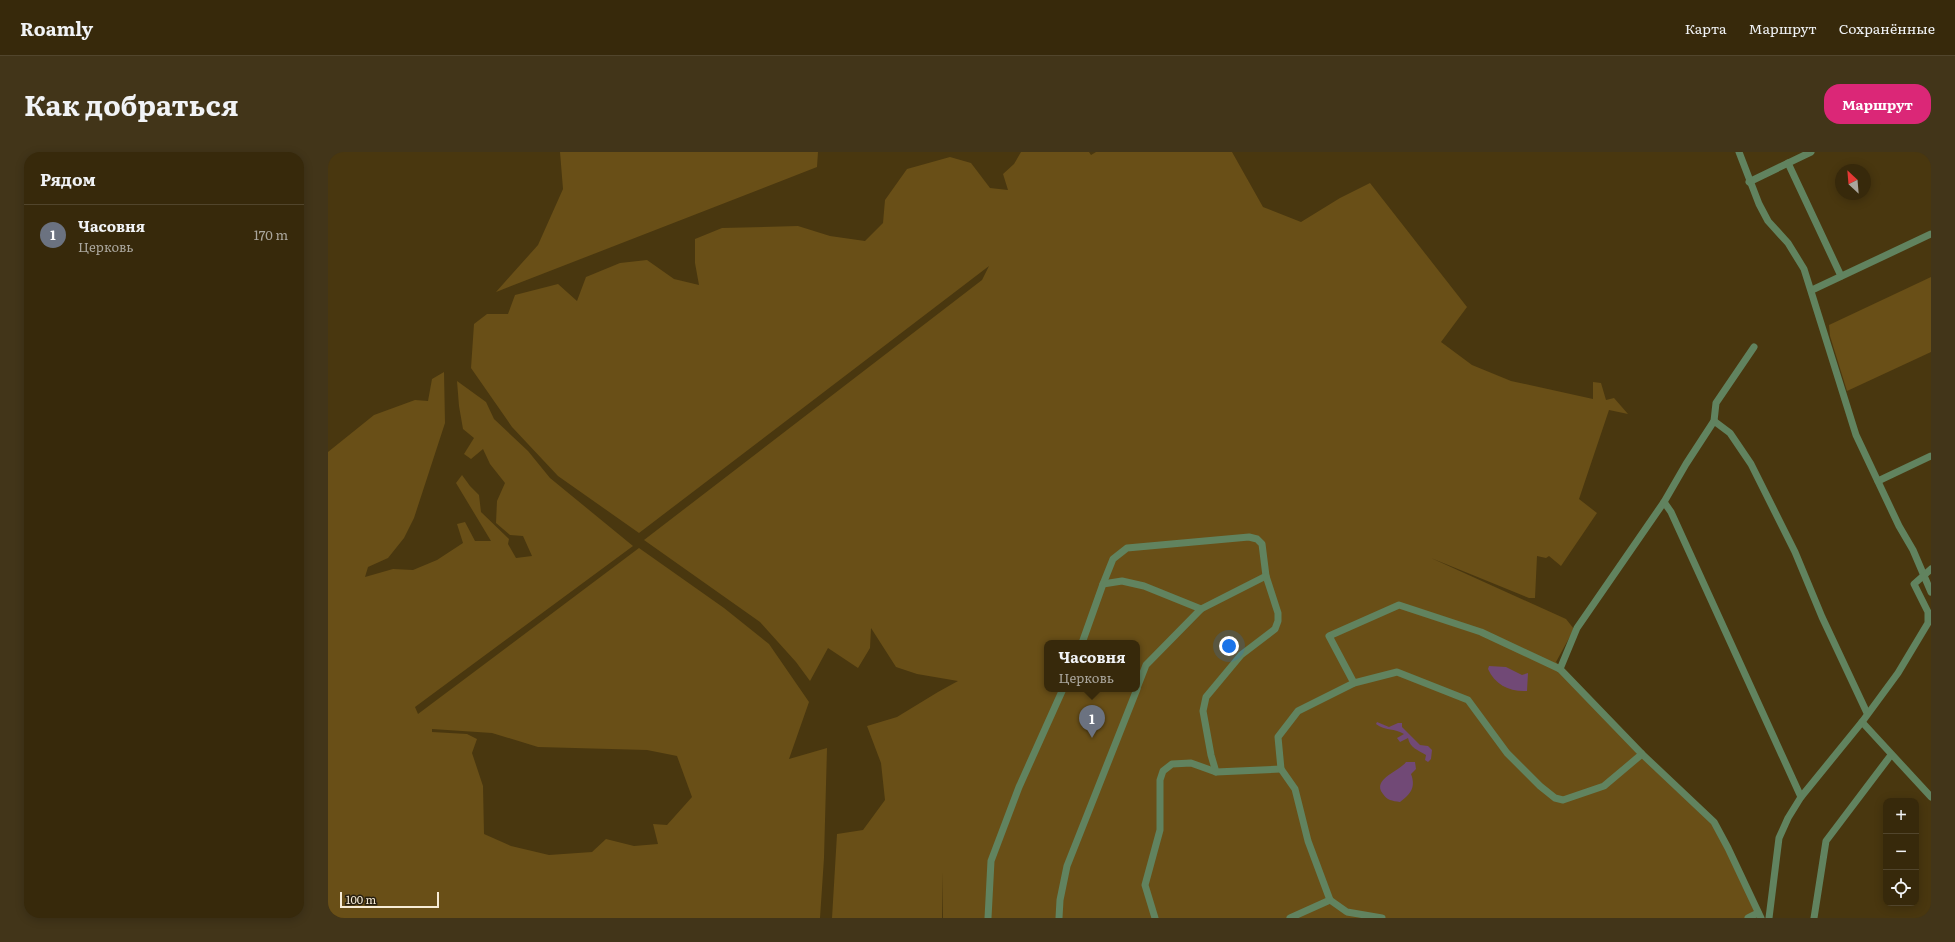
<!DOCTYPE html>
<html lang="ru">
<head>
<meta charset="utf-8">
<style>
  :root { --surface:#37290b; --page:#423519; --text:#f1f3f6; --muted:#aaa69d; --line:#51452c; --accent:#db2777 }
  body { margin:0; font-family:Literata,serif; background:var(--page); color:var(--text) }
  .controls { position:absolute; right:12px; bottom:12px; display:grid; overflow:hidden; border-radius:8px; box-shadow:0 2px 10px #0003 }
  .controls button { width:36px; height:36px; display:grid; place-items:center; padding:0; border:0; border-bottom:1px solid var(--line); background:var(--surface); color:var(--text); font:20px sans-serif }
  .compass { position:absolute; left:1507px; top:12px; width:36px; height:36px; border-radius:50%; background:var(--surface); box-shadow:0 2px 10px #0003; rotate:334deg }
  .scale { position:absolute; left:12px; bottom:10px; width:99px; box-sizing:border-box; padding-left:4px; border:2px solid #f7ecd6; border-top:0; font-size:11px; line-height:14px; white-space:nowrap; color:#f7ecd6; -webkit-text-stroke:3px #282010; paint-order:stroke }
  .you { position:absolute; left:901px; top:494px; width:14px; height:14px; margin:-10px; border:3px solid #fff; border-radius:50%; background:#1a73e8; box-shadow:0 0 0 6px #1a73e833 }
  .badge { display:grid; place-items:center; width:26px; height:26px; border-radius:50%; background:var(--accent); color:#fff; font-size:13px; font-weight:700 }
  .pin { position:absolute; translate:-50% -33px; filter:drop-shadow(0 1px 2px #0008) }
  .pin::after { content:''; position:absolute; top:21px; width:14px; height:12px; background:inherit; clip-path:polygon(0 0,100% 0,50% 100%) }
  .popup { position:absolute; left:716px; top:488px; width:96px; height:52px; box-sizing:border-box; display:grid; place-content:center; border-radius:8px; background:var(--surface); filter:drop-shadow(0 1px 3px #0005); font-size:13px; white-space:nowrap; color:var(--muted) }
  .popup b { font-size:15px; color:var(--text) }
  .popup::after { content:''; position:absolute; left:50%; top:100%; margin-left:-8px; border:8px solid transparent; border-top-color:var(--surface) }
  .list { margin:0; padding:0; list-style:none }
  h2 { display:flex; justify-content:space-between; align-items:center; height:52px; margin:0; padding:0 16px; font-size:17px }
  h2 small { font-size:13px; font-weight:400; color:var(--muted) }
  .list li { display:grid; grid-template-columns:26px 1fr auto; gap:12px; align-items:center; box-sizing:border-box; height:60px; padding:0 16px; border-top:1px solid var(--line) }
  .list b { display:block; font-size:15px; white-space:nowrap }
  .list p { margin:0; font-size:13px; white-space:nowrap; color:var(--muted) }
  .list em { font-size:13px; font-style:normal; color:var(--muted) }
  .icon { flex:none; width:22px; height:22px; fill:none; stroke:currentColor; stroke-width:2; stroke-linecap:round; stroke-linejoin:round }
  .map { position:relative; flex:none; width:1603px; height:766px; overflow:hidden; border-radius:16px }
  header { display:flex; align-items:center; gap:24px; box-sizing:border-box; height:56px; padding:0 20px; background:var(--surface); border-bottom:1px solid var(--line) }
  header strong { font-size:19px }
  nav { display:flex; gap:22px; margin-inline-start:auto; font-size:14px }
  .intro { display:flex; align-items:center; justify-content:space-between; box-sizing:border-box; height:96px; padding:0 24px }
  h1 { margin:0; font-size:28px }
  .button { padding:10px 18px; border-radius:16px; background:var(--accent); color:#fff; font-size:14px; font-weight:700 }
  main { display:flex; gap:24px; padding:0 24px }
  aside { flex:1; background:var(--surface); border-radius:16px; box-shadow:0 2px 10px #0003 }
  .map>svg:first-child { display:block }
  .green { fill:#694f17; fill-rule:evenodd }
  .water { fill:#714976 }
  .lines { fill:none; stroke-linecap:round; stroke-linejoin:round }
  .minor { stroke:#61835f; stroke-width:7 }
</style>
</head>
<body>
<header>
<strong>Roamly</strong>
<nav><a>Карта</a><a>Маршрут</a><a>Сохранённые</a></nav>
</header>
<div class="intro"><h1>Как добраться</h1><a class="button">Маршрут</a></div>
<main>
<aside>
<h2>Рядом<small></small></h2>
<ul class="list">
<li><span class="badge" style="background:#6b7280">1</span><div><b>Часовня</b><p>Церковь</p></div><em>170 m</em></li>
</ul>
</aside>
<div class="map">
<svg width="1603" height="766" viewBox="0 0 1603 766">
  <rect width="100%" height="100%" fill="#49370f"/>
  <!-- green -->
  <g class="green">
    <path d="M 232,0 L 490,0 L 489,15 L 168,140 L 210,93 L 235,37 Z"/>
    <path d="M 693,0 L 761,0 L 763,3 L 768,0 L 904,0 L 935,55 L 973,70 L 1012,46 L 1042,31 L 1139,155 L 1113,190 L 1144,213 L 1183,229 L 1265,247 L 1265,230 L 1273,231 L 1278,248 L 1286,246 L 1300,262 L 1281,258 L 1251,347 L 1269,361 L 1233,414 L 1221,404 L 1218,406 L 1209,404 L 1207,446 L 1201,446 L 1103,406 L 1238,467 L 1246,477 L 1228,510 L 1384,669 L 1431,766 L 615,766 L 615,720 L 614,766 L 504,766 L 509,682 L 535,678 L 557,648 L 553,611 L 539,574 L 569,565 L 610,540 L 630,529 L 589,522 L 568,515 L 543,476 L 542,496 L 530,516 L 500,496 L 482,529 L 468,510 L 432,470 L 316,388 L 654,128 L 661,114 L 311,381 L 230,324 L 184,275 L 143,216 L 146,172 L 159,162 L 180,162 L 187,143 L 230,132 L 249,149 L 258,125 L 292,111 L 319,108 L 346,127 L 371,133 L 367,111 L 367,87 L 394,76 L 470,74 L 502,84 L 537,89 L 555,71 L 557,48 L 579,17 L 622,5 L 643,11 L 662,36 L 680,38 L 675,22 L 686,12 ZM 719,491 L 809,491 L 809,537 L 719,537 Z"/>
    <path d="M 1603,125 L 1603,200 L 1519,239 L 1502,184 L 1501,173 Z"/>
    <path d="M 116,220 L 117,271 L 86,366 L 76,386 L 60,406 L 40,415 L 37,425 L 65,417 L 85,418 L 109,408 L 135,391 L 129,372 L 137,370 L 147,389 L 163,389 L 128,331 L 134,323 L 142,334 L 151,343 L 153,360 L 181,387 L 180,392 L 188,406 L 204,404 L 195,384 L 182,383 L 168,371 L 169,349 L 177,331 L 162,312 L 155,297 L 143,307 L 136,302 L 146,286 L 135,277 L 131,254 L 129,229 L 158,250 L 166,267 L 200,299 L 222,326 L 305,394 L 87,555 L 90,562 L 311,396 L 396,456 L 441,492 L 481,550 L 461,607 L 499,596 L 496,706 L 492,766 L 0,766 L 0,300 L 46,263 L 87,248 L 100,249 L 104,227 ZM 104,577 L 164,581 L 210,595 L 319,598 L 349,604 L 364,645 L 339,673 L 325,672 L 330,692 L 306,694 L 278,687 L 264,700 L 221,703 L 183,694 L 156,682 L 155,634 L 144,601 L 149,587 L 139,582 L 104,580 Z"/>
  </g>
  <!-- water -->
  <g class="water">
    <path d="M 1161,514 L 1178,515 L 1194,523 L 1200,521 L 1199,539 C 1182,540 1167,533 1160,517 Z"/>
    <path d="M 1049,570 L 1061,575 L 1070,571 L 1074,571 L 1074,575 L 1092,593 L 1100,594 L 1104,598 L 1103,607 L 1100,610 L 1097,608 L 1098,603 C 1090,598 1082,596 1080,586 L 1072,590 L 1069,586 L 1076,582 C 1067,576 1057,579 1048,572 Z"/>
    <path d="M 1078,610 L 1087,610 L 1088,617 L 1083,622 C 1088,635 1083,642 1072,650 C 1064,649 1059,648 1055,642 C 1043,627 1072,619 1078,610 Z"/>
  </g>
  <g class="lines">
    <!-- minor -->
    <g class="minor">
      <path d="M 1411,0 L 1431,52 L 1440,69 L 1460,91 L 1476,117 L 1528,283 L 1571,374 L 1585,398 L 1603,440"/>
      <path d="M 1460,11 L 1513,124"/>
      <path d="M 1421,30 L 1483,0"/>
      <path d="M 1484,138 L 1603,82"/>
      <path d="M 1386,269 L 1402,281 L 1423,312 L 1467,400 L 1494,465 L 1539,561"/>
      <path d="M 1550,329 L 1603,304"/>
      <path d="M 1336,350 L 1343,360 L 1473,645"/>
      <path d="M 775,432 L 785,407 L 799,396 L 921,385 L 929,387 L 934,392 L 938,424 L 950,461 L 950,469 L 947,477 L 913,503 L 878,545 L 875,559 L 883,603 L 888,620"/>
      <path d="M 754,491 L 775,432 L 794,429 L 816,434 L 873,457"/>
      <path d="M 1232,517 L 1249,476 L 1336,350 L 1358,312 L 1386,269 L 1388,251 L 1426,195"/>
      <path d="M 1026,531 L 1001,484 L 1071,453 L 1153,480 L 1232,517 L 1314,602 L 1386,670 L 1400,696 L 1433,766"/>
      <path d="M 809,536 L 818,513 L 873,457 L 938,424"/>
      <path d="M 1534,570 L 1603,645"/>
      <path d="M 660,766 L 663,709 L 691,635 L 735,537"/>
      <path d="M 731,766 L 732,748 L 739,714 L 809,537"/>
      <path d="M 827,766 L 817,733 L 832,678 L 832,628 L 835,619 L 844,612 L 863,611 L 888,620 L 953,617"/>
      <path d="M 962,766 L 1002,748"/>
      <path d="M 1054,766 L 1019,760 L 1002,748 L 980,689 L 967,637 L 953,617 L 950,585 L 970,559 L 1026,531 L 1069,520 L 1140,548 L 1179,601 L 1212,634 L 1227,646 L 1235,648 L 1276,634 L 1314,602"/>
      <path d="M 1420,766 L 1430,761"/>
      <path d="M 1441,766 L 1451,686 L 1460,666 L 1473,645 L 1534,570 L 1570,521 L 1600,471 L 1600,460 L 1586,432 L 1603,417"/>
      <path d="M 1486,766 L 1498,689 L 1563,603"/>
    </g>
  </g>
</svg>
<div class="controls">
<button>+</button>
<button>−</button>
<button><svg class="icon" aria-label="locate" viewBox="0 0 24 24"><circle cx="12" cy="12" r="6"/><path d="M12 2v4M12 18v4M2 12h4M18 12h4"/></svg></button>
</div>
<svg class="compass" viewBox="-18 -18 36 36"><path d="M0-13l5 13h-10z" fill="#e53935"/><path d="M0 13l5-13h-10z" fill="#aaa69d"/></svg>
<div class="scale">100 m</div>
<div class="you"></div>
<div class="pin badge" style="left:764px;top:586px;background:#6b7280">1</div>
<div class="popup"><b>Часовня</b>Церковь</div>
</div>
</main>
</body>
</html>
